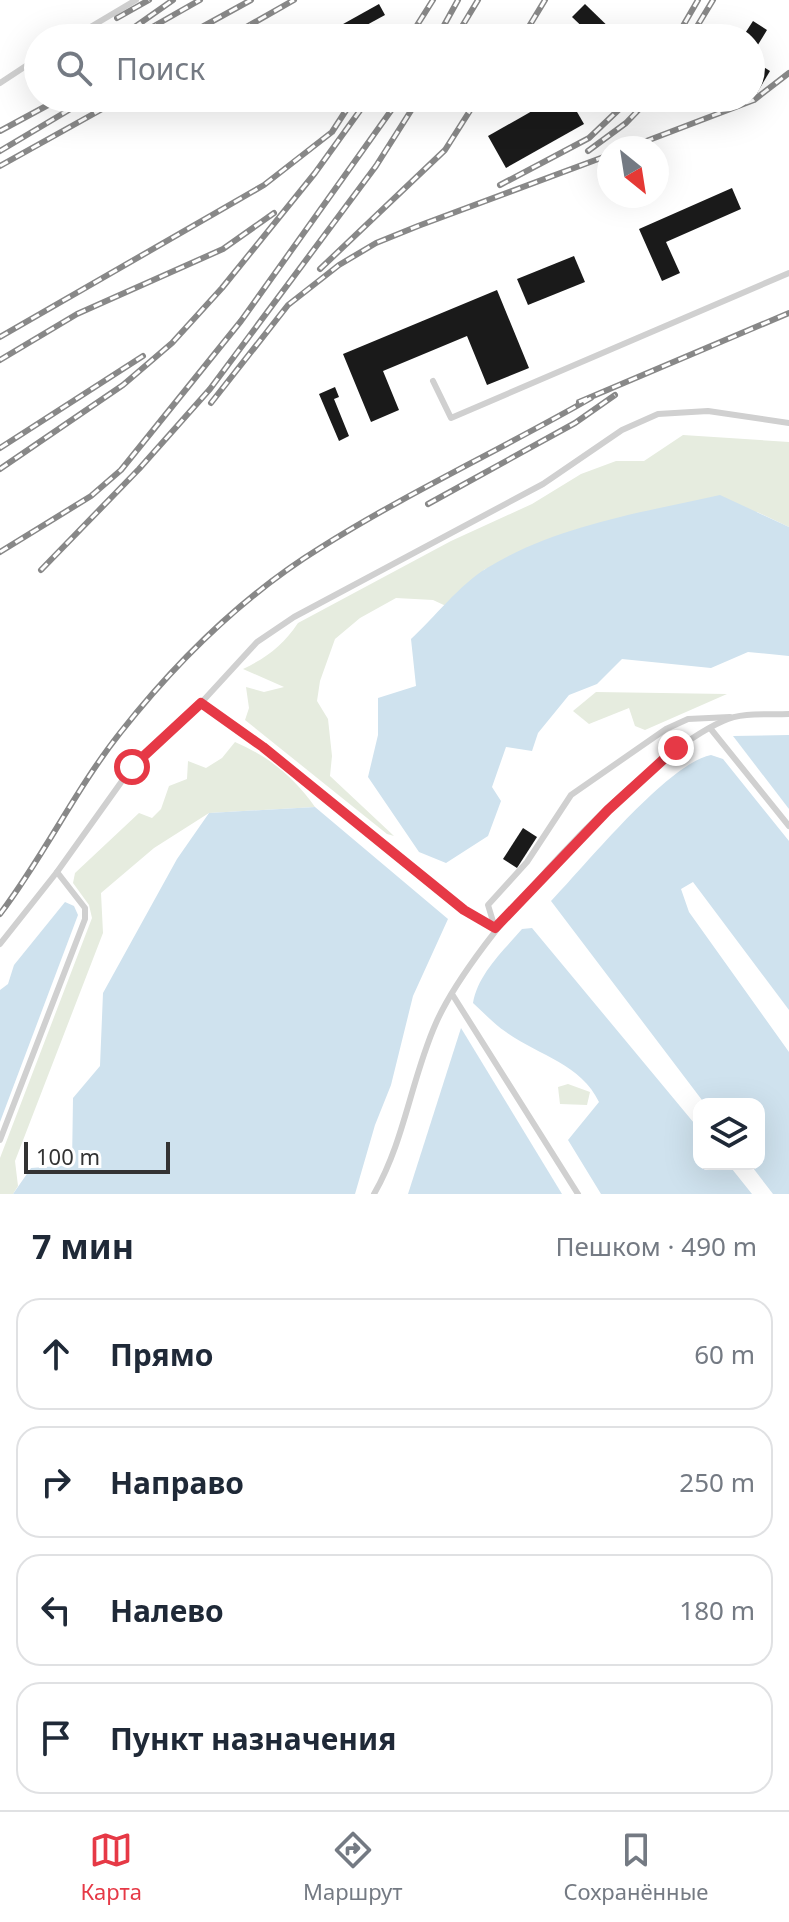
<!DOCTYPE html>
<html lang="ru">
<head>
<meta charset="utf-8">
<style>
  :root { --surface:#fff; --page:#f2f2f3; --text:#1f2937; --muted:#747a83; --line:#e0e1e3; --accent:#e63946 }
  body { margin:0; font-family:"Noto Sans",sans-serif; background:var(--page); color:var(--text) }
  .controls { position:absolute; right:24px; bottom:24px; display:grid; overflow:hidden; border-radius:16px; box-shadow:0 8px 32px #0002 }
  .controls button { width:72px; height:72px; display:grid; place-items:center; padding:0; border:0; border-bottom:2px solid var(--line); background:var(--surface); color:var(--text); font:40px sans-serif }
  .compass { position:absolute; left:597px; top:136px; width:72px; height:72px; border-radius:50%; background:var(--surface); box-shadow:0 8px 32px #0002; rotate:150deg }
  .scale { position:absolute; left:24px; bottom:20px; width:146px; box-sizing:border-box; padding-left:8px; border:4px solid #333; border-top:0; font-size:22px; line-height:28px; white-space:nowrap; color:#333; -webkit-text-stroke:6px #fff; paint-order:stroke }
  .stop { position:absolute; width:24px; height:24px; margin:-18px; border:6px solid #e63946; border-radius:50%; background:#fff }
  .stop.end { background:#e63946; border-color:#fff; box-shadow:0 2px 8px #0008 }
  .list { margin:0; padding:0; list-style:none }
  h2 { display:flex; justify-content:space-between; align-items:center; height:104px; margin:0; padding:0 32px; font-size:34px }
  h2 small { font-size:26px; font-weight:400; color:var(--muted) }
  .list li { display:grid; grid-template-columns:52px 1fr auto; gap:24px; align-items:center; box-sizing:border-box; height:112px; margin:0 16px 16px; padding:0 16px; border:2px solid var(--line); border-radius:24px }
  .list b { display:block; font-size:30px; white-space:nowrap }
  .list em { font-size:26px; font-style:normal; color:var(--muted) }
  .icon { flex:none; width:44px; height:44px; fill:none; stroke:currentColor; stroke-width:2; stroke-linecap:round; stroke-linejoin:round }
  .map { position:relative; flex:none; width:789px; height:1194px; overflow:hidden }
  .search { position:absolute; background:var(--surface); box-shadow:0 8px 32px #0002; left:24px; right:24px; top:24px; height:88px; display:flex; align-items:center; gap:20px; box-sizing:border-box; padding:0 28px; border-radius:44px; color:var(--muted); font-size:30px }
  .sheet { height:616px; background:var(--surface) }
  nav { display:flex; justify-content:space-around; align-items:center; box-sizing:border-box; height:112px; border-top:2px solid var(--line); background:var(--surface); font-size:22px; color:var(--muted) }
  nav a { display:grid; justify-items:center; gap:4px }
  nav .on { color:var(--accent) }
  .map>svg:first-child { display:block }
  .green { fill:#e6ecdf }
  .water { fill:#cfe2ee }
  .building { fill:#1a1a1a }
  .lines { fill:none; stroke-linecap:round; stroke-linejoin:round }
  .service { stroke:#d0d0d0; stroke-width:6 }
  .rail-casing { stroke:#888; stroke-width:6 }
  .rail { stroke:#fff; stroke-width:3; stroke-dasharray:9; stroke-linecap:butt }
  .route { stroke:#e63946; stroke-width:10 }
</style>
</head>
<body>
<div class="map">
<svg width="789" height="1194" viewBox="0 0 789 1194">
  <rect width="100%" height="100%" fill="#fff"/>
  <!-- green -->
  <g class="green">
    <path d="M 683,435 L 789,442 L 789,527 L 757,512 L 485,569 L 446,606 L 433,600 L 396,598 L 360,618 L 335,639 L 320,681 L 317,701 L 328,719 L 332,756 L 330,776 L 394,836 L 387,834 L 245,720 L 249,708 L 246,687 L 264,692 L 284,687 L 243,669 C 268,657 283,645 298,623 L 451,541 L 532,504 L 581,474 L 616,461 L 644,461 Z"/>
    <path d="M 596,692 L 727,694 L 645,730 L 635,726 L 629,708 L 589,724 L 573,711 Z"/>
    <path d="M 235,742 C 268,756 294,777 315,807 L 209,813 L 154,848 L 101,893 L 103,933 L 15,1161 L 18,1186 L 13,1194 L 0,1194 L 0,1158 L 92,918 L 89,905 L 73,883 L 75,873 L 139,813 L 152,818 L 161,809 L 169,786 L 187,779 L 188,761 L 206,768 L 222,758 Z"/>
    <path d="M 568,1084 L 590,1092 L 587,1105 L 560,1104 L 558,1087 Z"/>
  </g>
  <!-- water -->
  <g class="water">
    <path d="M 720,495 L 789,527 L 789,656 L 748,652 L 711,668 L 622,659 L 597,684 L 569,695 L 538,733 L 532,751 L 506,747 L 492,787 L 501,801 L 488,836 L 446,863 L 419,852 L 368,777 L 378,735 L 378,698 L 416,686 L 411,639 C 435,617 459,585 487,568 C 555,526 643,512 720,495 Z"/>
    <path d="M 789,735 L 789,809 L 733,736 Z"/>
    <path d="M 711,755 L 723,759 L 789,841 L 789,1010 L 693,882 L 681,889 L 689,912 L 789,1052 L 789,1194 L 773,1194 L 750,1164 L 759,1164 L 759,1104 L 705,1104 L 551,901 C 586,865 667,764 711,755 Z"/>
    <path d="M 315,807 L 448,919 L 413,996 L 391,1085 L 375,1125 L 355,1194 L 13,1194 L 31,1168 L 72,1165 L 73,1098 L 100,1066 L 103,993 L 177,859 L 209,813 Z"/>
    <path d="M 65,902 L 74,906 L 78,915 L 0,1122 L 0,990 L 8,984 L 14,965 Z"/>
    <path d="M 532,928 L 699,1129 L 699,1164 L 728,1164 L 752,1194 L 601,1194 L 568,1140 L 599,1102 C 581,1064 538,1055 506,1032 C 494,1024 484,1013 473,1003 C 478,974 503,951 522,929 Z"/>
    <path d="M 461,1028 L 562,1194 L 408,1194 Z"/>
  </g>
  <!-- building -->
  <g class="building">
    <path d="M 379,4 L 385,15 L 343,38 L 318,38 Z"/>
    <path d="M 585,4 L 620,38 L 594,38 L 572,17 Z"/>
    <path d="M 753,21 L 767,30 L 751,56 L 751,38 L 742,38 Z"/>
    <path d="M 751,59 L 770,71 L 757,93 L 751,89 Z"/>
    <path d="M 555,98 L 569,98 L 584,124 L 506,168 L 488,136 Z"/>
    <path d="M 732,188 L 741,209 L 666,242 L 680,273 L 662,281 L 639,229 Z"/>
    <path d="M 574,256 L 585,282 L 528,305 L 517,279 Z"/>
    <path d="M 497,290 L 529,368 L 487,385 L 467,336 L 383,371 L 399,410 L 371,422 L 343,354 Z"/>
    <path d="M 335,387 L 339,397 L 334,399 L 349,436 L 339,441 L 319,394 Z"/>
    <path d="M 523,828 L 537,837 L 517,868 L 503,859 Z"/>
  </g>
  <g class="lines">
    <!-- service -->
    <g class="service">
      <path d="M 72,38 L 136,0"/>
      <path d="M 0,83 L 38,58"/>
      <path d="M 433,381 L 451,418 L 789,273"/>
      <path d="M 201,703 L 263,747 L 464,910 L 495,928"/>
      <path d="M 710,728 L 789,826"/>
      <path d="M 495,928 L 488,905 L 527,862 L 571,795 L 666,729 L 688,719 L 730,717"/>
      <path d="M 0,944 L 57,872 L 132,767 L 201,703 L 257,642 L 294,617 L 543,484 L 622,430 L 658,414 L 708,411 L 789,423"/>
      <path d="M 452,994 L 578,1194"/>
      <path d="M 0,1140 L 85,919 L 85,908 L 57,872"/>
      <path d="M 374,1194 C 405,1140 411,1079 436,1023 C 474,937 638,759 723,721 C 742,712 768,715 789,714"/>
    </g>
    <!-- rail casing -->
    <g class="rail-casing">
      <g id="rail">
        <path d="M 117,18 L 149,0"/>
        <path d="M 119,38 L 173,0"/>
        <path d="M 133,38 L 200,0"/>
        <path d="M 182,38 L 251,0"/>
        <path d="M 227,38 L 294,0"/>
        <path d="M 409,38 L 433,0"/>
        <path d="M 437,38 L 458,0"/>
        <path d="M 455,38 L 478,0"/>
        <path d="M 522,38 L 545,0"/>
        <path d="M 676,38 L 698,0"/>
        <path d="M 690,38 L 713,0"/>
        <path d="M 0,131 L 61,98"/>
        <path d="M 628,148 L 754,100 L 789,73"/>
        <path d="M 0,151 L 89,98"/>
        <path d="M 588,151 L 626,123 L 650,98"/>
        <path d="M 0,166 L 122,98"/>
        <path d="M 500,185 L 589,138 L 631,98"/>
        <path d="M 320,269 L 445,150 L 478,98"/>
        <path d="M 0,337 L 264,185 L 332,132 L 354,98"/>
        <path d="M 0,360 L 77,314 L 223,249 L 274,213"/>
        <path d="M 579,402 L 789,313"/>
        <path d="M 211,403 L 288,305 L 339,265 L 376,243 L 418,226 L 609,155"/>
        <path d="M 0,448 L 143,356"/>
        <path d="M 0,469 L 123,385 L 172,343 L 222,288 L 315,173 L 369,98"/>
        <path d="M 428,504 L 575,423 L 615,395"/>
        <path d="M 0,552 L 91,496 L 121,470 L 241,321 L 400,98"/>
        <path d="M 41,570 L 139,469 L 210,389 L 376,166 L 419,98"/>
        <path d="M 0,914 C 44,856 75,790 120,733 C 176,662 244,595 320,548 C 407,493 502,449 591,398"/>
      </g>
    </g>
    <!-- rail -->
    <use href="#rail" class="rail"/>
  </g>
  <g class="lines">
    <!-- route -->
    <path class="route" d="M 132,767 L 201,703 L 263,747 L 464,910 L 495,928 L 608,810 L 676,748"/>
  </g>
</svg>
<div class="controls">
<button><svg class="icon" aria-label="layers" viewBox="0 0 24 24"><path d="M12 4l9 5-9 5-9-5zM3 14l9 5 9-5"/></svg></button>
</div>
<svg class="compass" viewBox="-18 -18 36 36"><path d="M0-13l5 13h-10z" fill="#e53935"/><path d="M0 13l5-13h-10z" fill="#747a83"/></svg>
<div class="scale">100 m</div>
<div class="stop" style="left:132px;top:767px"></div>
<div class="stop end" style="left:676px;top:748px"></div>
<div class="search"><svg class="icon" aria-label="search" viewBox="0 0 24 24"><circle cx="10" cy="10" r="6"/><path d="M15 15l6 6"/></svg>Поиск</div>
</div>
<section class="sheet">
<h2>7 мин<small>Пешком · 490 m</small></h2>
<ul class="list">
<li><svg class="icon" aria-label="ahead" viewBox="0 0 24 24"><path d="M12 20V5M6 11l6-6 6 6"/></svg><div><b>Прямо</b></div><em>60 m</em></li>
<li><svg class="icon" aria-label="right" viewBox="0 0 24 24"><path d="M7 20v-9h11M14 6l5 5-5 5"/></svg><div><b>Направо</b></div><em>250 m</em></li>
<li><svg class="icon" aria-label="left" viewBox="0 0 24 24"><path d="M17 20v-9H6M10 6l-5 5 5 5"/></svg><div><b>Налево</b></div><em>180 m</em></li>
<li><svg class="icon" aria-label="arrive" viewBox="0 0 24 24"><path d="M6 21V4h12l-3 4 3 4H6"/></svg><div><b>Пункт назначения</b></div></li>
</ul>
</section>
<nav>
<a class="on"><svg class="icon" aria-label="map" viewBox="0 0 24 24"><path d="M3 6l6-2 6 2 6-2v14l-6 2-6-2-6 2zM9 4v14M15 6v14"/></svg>Карта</a>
<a><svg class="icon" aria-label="directions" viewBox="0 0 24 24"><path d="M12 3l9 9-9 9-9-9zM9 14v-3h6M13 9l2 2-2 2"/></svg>Маршрут</a>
<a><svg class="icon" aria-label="saved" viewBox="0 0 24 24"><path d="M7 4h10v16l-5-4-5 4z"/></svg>Сохранённые</a>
</nav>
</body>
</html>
